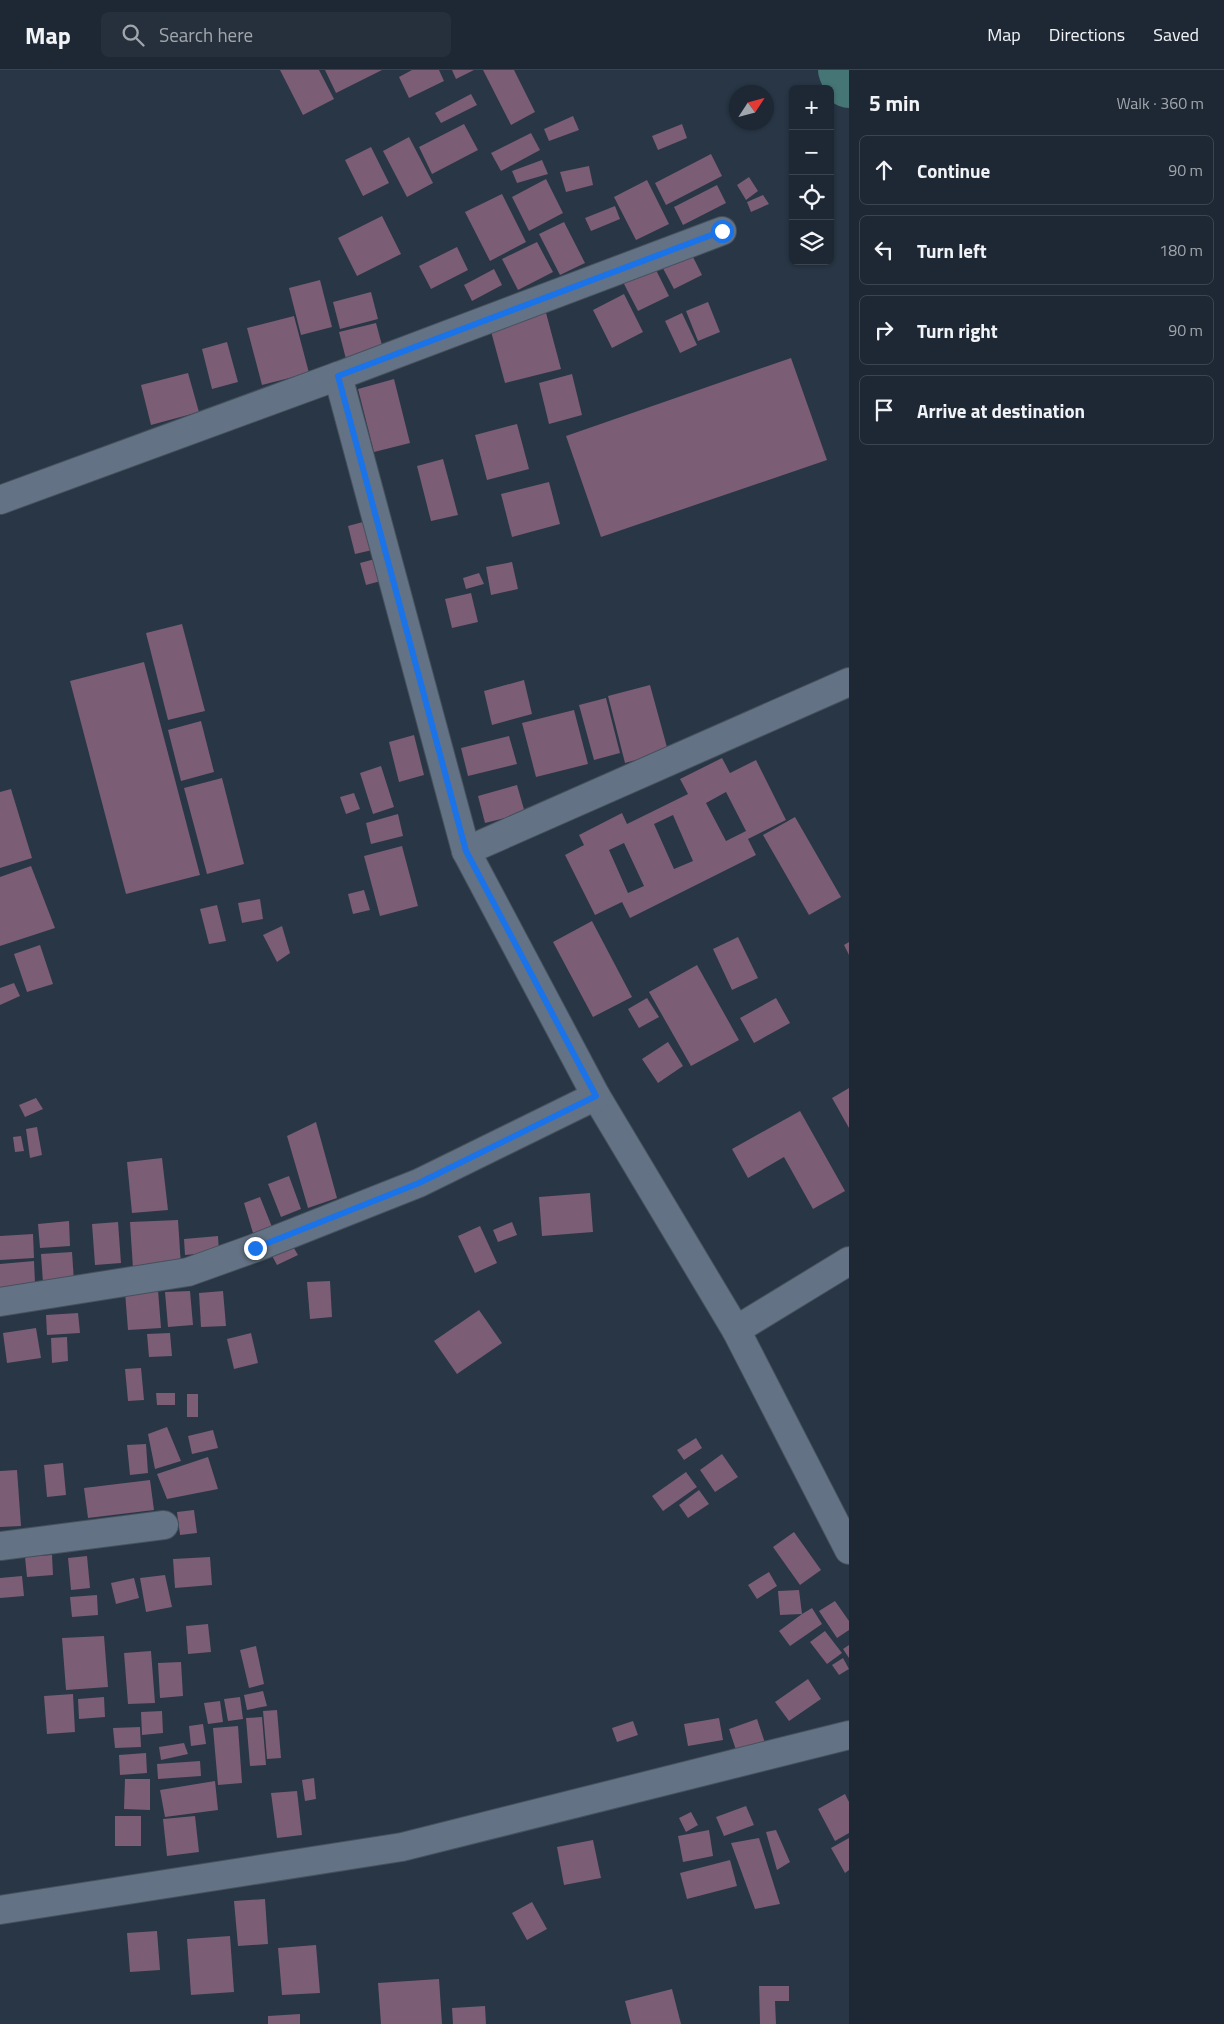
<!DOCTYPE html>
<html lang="en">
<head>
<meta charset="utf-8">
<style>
  :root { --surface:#1e2834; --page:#26303c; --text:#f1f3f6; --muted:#a1a6ac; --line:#3c444f }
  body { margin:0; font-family:"Titillium Web",sans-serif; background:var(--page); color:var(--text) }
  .controls { position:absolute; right:15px; top:15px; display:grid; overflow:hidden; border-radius:8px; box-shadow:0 1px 4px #0004 }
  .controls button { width:45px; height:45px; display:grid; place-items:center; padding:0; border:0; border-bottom:1px solid var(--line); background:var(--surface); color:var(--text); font:25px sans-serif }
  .compass { position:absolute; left:729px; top:15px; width:45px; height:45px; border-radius:50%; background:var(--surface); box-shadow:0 1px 4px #0004; rotate:54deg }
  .stop { position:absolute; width:15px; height:15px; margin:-11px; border:4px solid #1a73e8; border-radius:50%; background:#fff }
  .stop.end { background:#1a73e8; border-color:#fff; box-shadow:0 1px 5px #0008 }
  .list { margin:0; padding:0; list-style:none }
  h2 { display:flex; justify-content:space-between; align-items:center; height:65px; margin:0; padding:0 20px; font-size:21px }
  h2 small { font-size:16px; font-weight:400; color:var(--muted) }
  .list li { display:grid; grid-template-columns:32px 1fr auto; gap:15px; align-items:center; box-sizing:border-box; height:70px; margin:0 10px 10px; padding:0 10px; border:1px solid var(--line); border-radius:8px }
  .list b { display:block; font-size:19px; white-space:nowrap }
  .list em { font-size:16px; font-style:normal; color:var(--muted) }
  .icon { flex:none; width:28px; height:28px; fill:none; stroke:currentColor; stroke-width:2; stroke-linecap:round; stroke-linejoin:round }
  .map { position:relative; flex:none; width:849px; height:1954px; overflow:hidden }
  header { display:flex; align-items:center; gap:30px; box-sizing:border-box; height:70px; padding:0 25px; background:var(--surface); border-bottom:1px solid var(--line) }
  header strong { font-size:24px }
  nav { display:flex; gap:28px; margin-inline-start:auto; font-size:18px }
  .search { width:350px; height:45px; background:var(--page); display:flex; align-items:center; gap:12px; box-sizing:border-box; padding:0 18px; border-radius:8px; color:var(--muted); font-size:19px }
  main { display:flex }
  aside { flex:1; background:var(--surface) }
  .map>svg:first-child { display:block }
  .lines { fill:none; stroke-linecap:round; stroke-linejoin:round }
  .river { stroke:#467576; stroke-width:52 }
  .building { fill:#7b5d75; fill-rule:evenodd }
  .minor-casing { stroke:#46515d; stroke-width:30 }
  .minor { stroke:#637284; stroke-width:28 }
  .route { stroke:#1a73e8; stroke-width:6 }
</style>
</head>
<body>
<header>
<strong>Map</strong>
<div class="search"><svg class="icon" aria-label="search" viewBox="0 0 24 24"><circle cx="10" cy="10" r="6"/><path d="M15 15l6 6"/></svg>Search here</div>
<nav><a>Map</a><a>Directions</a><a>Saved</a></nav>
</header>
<main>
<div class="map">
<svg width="849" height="1954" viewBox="0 0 849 1954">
  <rect width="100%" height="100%" fill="#283645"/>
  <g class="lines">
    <!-- river -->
    <path class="river" d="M 844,0 L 849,12"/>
  </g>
  <!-- building -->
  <g class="building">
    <path d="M 280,0 L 319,0 L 334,29 L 303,45 Z"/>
    <path d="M 325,0 L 382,0 L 336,23 Z"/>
    <path d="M 412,0 L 439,0 L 444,11 L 409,28 L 399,7 Z"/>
    <path d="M 452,0 L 474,0 L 456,9 Z"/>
    <path d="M 483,0 L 514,0 L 535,42 L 511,55 Z"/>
    <path d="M 471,24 L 477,35 L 441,53 L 435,43 Z"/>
    <path d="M 573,46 L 579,60 L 549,71 L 544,59 Z"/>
    <path d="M 464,54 L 478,80 L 432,104 L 419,77 Z"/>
    <path d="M 682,54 L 687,68 L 658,80 L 652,66 Z"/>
    <path d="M 531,63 L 540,80 L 501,101 L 491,83 Z"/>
    <path d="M 409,67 L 433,113 L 407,127 L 383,81 Z"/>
    <path d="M 371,77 L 389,113 L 363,126 L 345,90 Z"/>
    <path d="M 711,84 L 722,106 L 666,135 L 655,113 Z"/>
    <path d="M 542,90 L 548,104 L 517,113 L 512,101 Z"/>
    <path d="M 589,96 L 593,115 L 566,122 L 560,102 Z"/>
    <path d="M 749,107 L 758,121 L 746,130 L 737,115 Z"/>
    <path d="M 546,109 L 563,143 L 529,161 L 512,127 Z"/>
    <path d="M 647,110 L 669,154 L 636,170 L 614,127 Z"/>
    <path d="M 717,115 L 726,133 L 683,155 L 674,137 Z"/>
    <path d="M 502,124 L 526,172 L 490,191 L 465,142 Z"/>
    <path d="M 763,125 L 769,134 L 751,142 L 747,132 Z"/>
    <path d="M 615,136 L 620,149 L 591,161 L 585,148 Z"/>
    <path d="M 382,146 L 401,184 L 357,206 L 338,168 Z"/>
    <path d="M 564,152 L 585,193 L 560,205 L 539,164 Z"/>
    <path d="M 537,172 L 553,202 L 518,220 L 502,189 Z"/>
    <path d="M 687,175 L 702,205 L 674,219 L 658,189 Z"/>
    <path d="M 457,177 L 468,200 L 431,219 L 419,196 Z"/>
    <path d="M 654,196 L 669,226 L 638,241 L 623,212 Z"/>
    <path d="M 494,199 L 502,215 L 472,231 L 464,215 Z"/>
    <path d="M 320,210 L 332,257 L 301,265 L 289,218 Z"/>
    <path d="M 371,222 L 378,249 L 340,259 L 333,232 Z"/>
    <path d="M 624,224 L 643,262 L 612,278 L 593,240 Z"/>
    <path d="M 708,232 L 720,262 L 698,271 L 686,241 Z"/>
    <path d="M 545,239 L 561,299 L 505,313 L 489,254 Z"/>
    <path d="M 682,243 L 697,275 L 680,283 L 665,251 Z"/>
    <path d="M 294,246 L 309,303 L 262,315 L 247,258 Z"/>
    <path d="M 376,253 L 383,279 L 346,289 L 339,262 Z"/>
    <path d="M 227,272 L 238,312 L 212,319 L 202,279 Z"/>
    <path d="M 791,288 L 827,390 L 601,467 L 566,366 Z"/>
    <path d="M 188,303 L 199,342 L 151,355 L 141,315 Z"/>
    <path d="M 572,304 L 582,345 L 549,354 L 539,313 Z"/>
    <path d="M 394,309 L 410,373 L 374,382 L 358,319 Z"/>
    <path d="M 517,354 L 529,399 L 487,410 L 475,365 Z"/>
    <path d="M 443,389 L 458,445 L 431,451 L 417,396 Z"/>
    <path d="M 549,412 L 560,454 L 512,467 L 501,424 Z"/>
    <path d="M 374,449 L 381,478 L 355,484 L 348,456 Z"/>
    <path d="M 386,486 L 392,508 L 366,515 L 360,493 Z"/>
    <path d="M 512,492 L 518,519 L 491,525 L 486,497 Z"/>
    <path d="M 479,503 L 484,514 L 466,519 L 463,508 Z"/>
    <path d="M 471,523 L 478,552 L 452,558 L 445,529 Z"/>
    <path d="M 182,554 L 205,641 L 168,650 L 146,563 Z"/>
    <path d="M 144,592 L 200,805 L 126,824 L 70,611 Z"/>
    <path d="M 524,610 L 532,644 L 492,655 L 484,621 Z"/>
    <path d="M 650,615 L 668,681 L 625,693 L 608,626 Z"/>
    <path d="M 606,628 L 620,683 L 594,690 L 579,635 Z"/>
    <path d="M 574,640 L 588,694 L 536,707 L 522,653 Z"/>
    <path d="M 201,651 L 214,702 L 181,711 L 168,660 Z"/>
    <path d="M 414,665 L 424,705 L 399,712 L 389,672 Z"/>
    <path d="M 509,666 L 517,694 L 468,706 L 461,678 Z"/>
    <path d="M 722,688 L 730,703 L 756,690 L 786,750 L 748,769 L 756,785 L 630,848 L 622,832 L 595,845 L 565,785 L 584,775 L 579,765 L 622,743 L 627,754 L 688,724 L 680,709 ZM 726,722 L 746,761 L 726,771 L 706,733 ZM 673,745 L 693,791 L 674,799 L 654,754 ZM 624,773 L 644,816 L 628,823 L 609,780 Z"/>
    <path d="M 381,696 L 394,737 L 373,744 L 360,703 Z"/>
    <path d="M 222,708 L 244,794 L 207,804 L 184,718 Z"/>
    <path d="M 517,715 L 525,743 L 485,753 L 478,726 Z"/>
    <path d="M 11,719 L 32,788 L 0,798 L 0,722 Z"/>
    <path d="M 354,723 L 360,739 L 346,744 L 340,727 Z"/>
    <path d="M 398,744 L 403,766 L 371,774 L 366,753 Z"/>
    <path d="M 795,747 L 841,827 L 809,845 L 763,765 Z"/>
    <path d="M 402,776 L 418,836 L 380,846 L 364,786 Z"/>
    <path d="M 31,796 L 55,858 L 0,876 L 0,807 Z"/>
    <path d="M 364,820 L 370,840 L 353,844 L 348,824 Z"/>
    <path d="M 260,829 L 263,849 L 242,853 L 238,833 Z"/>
    <path d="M 217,835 L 226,871 L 209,874 L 200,839 Z"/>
    <path d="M 592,851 L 632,927 L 593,947 L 553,872 Z"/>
    <path d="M 282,856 L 290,883 L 277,892 L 263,865 Z"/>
    <path d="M 738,867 L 758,908 L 732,920 L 713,879 Z"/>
    <path d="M 849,872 L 849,885 L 844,875 Z"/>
    <path d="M 40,875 L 53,914 L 27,922 L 14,884 Z"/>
    <path d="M 697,895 L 739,970 L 691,996 L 649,922 Z"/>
    <path d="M 14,913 L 20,926 L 0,935 L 0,918 Z"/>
    <path d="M 647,928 L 659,947 L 639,958 L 628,939 Z"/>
    <path d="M 776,928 L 790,953 L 754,973 L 740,948 Z"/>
    <path d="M 668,972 L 683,996 L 658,1013 L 642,989 Z"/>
    <path d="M 849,1018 L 849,1058 L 832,1028 Z"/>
    <path d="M 36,1028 L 43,1039 L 25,1047 L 19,1035 Z"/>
    <path d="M 800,1041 L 845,1121 L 813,1139 L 784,1087 L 748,1108 L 732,1079 Z"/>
    <path d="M 316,1052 L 337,1128 L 308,1138 L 287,1066 Z"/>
    <path d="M 37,1057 L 42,1085 L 30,1088 L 26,1059 Z"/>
    <path d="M 21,1066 L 24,1081 L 15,1082 L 13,1067 Z"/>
    <path d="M 162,1088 L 168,1140 L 132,1143 L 127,1092 Z"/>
    <path d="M 289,1106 L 301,1139 L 281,1147 L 268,1114 Z"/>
    <path d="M 590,1123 L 593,1162 L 542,1166 L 539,1127 Z"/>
    <path d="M 260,1127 L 272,1157 L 253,1163 L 244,1133 Z"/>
    <path d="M 178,1150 L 181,1196 L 133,1199 L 130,1152 Z"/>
    <path d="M 69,1151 L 70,1176 L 40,1178 L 38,1154 Z"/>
    <path d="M 118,1152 L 121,1193 L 95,1195 L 92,1154 Z"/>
    <path d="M 512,1152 L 517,1165 L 498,1172 L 493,1160 Z"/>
    <path d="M 480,1156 L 497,1193 L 475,1203 L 458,1166 Z"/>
    <path d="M 33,1164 L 34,1188 L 0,1190 L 0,1166 Z"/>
    <path d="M 218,1166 L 219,1182 L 185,1185 L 184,1169 Z"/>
    <path d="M 291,1173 L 298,1185 L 277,1195 L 270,1182 Z"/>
    <path d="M 72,1182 L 74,1211 L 43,1213 L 41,1184 Z"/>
    <path d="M 34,1191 L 35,1213 L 0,1219 L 0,1194 Z"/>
    <path d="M 330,1211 L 332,1247 L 310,1249 L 307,1212 Z"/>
    <path d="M 158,1220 L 161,1258 L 128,1260 L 125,1222 Z"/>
    <path d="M 190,1221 L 193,1255 L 168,1257 L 165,1222 Z"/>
    <path d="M 223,1221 L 226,1256 L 201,1257 L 199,1223 Z"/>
    <path d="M 479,1240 L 502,1273 L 457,1304 L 434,1271 Z"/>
    <path d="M 78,1243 L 80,1263 L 47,1265 L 46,1245 Z"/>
    <path d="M 36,1258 L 41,1288 L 7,1293 L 3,1263 Z"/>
    <path d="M 170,1263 L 172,1286 L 149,1287 L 147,1264 Z"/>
    <path d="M 251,1263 L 258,1293 L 234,1299 L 227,1269 Z"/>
    <path d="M 67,1267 L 68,1291 L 52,1293 L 51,1268 Z"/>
    <path d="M 141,1298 L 144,1330 L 128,1331 L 125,1299 Z"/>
    <path d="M 156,1323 L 175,1323 L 175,1335 L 157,1335 Z"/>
    <rect x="187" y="1324" width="11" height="23"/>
    <path d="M 167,1357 L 181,1391 L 155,1399 L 148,1364 Z"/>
    <path d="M 213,1360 L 218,1378 L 192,1384 L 188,1366 Z"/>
    <path d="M 696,1368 L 702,1378 L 684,1390 L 677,1380 Z"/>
    <path d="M 146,1374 L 148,1403 L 130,1405 L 127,1375 Z"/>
    <path d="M 722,1384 L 738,1407 L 715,1422 L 700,1400 Z"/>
    <path d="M 208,1387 L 218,1419 L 167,1429 L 157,1404 Z"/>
    <path d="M 63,1393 L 66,1425 L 47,1427 L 44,1395 Z"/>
    <path d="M 17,1400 L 21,1456 L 0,1457 L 0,1401 Z"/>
    <path d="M 686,1402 L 697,1417 L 663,1441 L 652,1426 Z"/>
    <path d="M 150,1410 L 154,1440 L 88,1448 L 84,1418 Z"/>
    <path d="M 699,1420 L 709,1434 L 688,1448 L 679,1435 Z"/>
    <path d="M 194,1440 L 197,1463 L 180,1465 L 177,1442 Z"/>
    <path d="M 794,1462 L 821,1500 L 800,1515 L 773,1477 Z"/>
    <path d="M 52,1485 L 53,1505 L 27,1507 L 25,1487 Z"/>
    <path d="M 87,1486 L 90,1518 L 71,1520 L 68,1488 Z"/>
    <path d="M 210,1487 L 212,1515 L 175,1518 L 173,1489 Z"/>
    <path d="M 769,1502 L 777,1516 L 757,1529 L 748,1515 Z"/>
    <path d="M 165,1505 L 172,1537 L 146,1542 L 140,1508 Z"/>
    <path d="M 22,1506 L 24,1526 L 0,1528 L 0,1508 Z"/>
    <path d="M 134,1508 L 139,1528 L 116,1534 L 111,1513 Z"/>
    <path d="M 799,1520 L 802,1544 L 812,1538 L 822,1554 L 790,1576 L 779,1561 L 802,1544 L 780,1545 L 778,1521 Z"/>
    <path d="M 97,1525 L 98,1545 L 72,1547 L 70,1527 Z"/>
    <path d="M 835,1531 L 849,1551 L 849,1560 L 837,1568 L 819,1541 Z"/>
    <path d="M 208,1554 L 211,1582 L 188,1584 L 186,1556 Z"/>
    <path d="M 825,1561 L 842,1583 L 827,1594 L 810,1572 Z"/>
    <path d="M 104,1566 L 108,1617 L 66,1620 L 62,1568 Z"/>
    <path d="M 849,1575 L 849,1588 L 843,1579 Z"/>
    <path d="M 256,1576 L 264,1614 L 249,1618 L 240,1580 Z"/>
    <path d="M 151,1581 L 155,1633 L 128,1634 L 124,1583 Z"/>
    <path d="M 843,1588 L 849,1599 L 839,1605 L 832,1595 Z"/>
    <path d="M 181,1592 L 183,1626 L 160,1628 L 158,1593 Z"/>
    <path d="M 808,1609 L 821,1629 L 789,1651 L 775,1632 Z"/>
    <path d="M 263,1621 L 267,1636 L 247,1640 L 244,1625 Z"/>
    <path d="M 73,1624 L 75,1662 L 47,1664 L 44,1626 Z"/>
    <path d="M 104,1627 L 105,1647 L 79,1649 L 78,1629 Z"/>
    <path d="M 240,1627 L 243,1649 L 228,1651 L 224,1629 Z"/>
    <path d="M 220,1631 L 223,1652 L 208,1654 L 204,1633 Z"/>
    <path d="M 277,1640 L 281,1688 L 267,1689 L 263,1641 Z"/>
    <path d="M 162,1641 L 163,1663 L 142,1665 L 141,1642 Z"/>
    <path d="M 262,1647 L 266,1695 L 250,1696 L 246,1648 Z"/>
    <path d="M 719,1648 L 723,1670 L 688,1676 L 684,1654 Z"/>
    <path d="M 757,1649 L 766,1676 L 738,1686 L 729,1659 Z"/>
    <path d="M 633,1651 L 638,1665 L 617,1672 L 612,1658 Z"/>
    <path d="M 203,1654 L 206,1674 L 191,1676 L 189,1656 Z"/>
    <path d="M 238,1656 L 242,1713 L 218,1715 L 213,1658 Z"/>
    <path d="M 140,1657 L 141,1677 L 115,1678 L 113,1658 Z"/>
    <path d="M 184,1673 L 188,1684 L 161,1690 L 159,1677 Z"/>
    <path d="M 146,1683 L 147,1703 L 120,1705 L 119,1685 Z"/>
    <path d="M 200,1691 L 201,1706 L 158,1709 L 157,1694 Z"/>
    <path d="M 314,1708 L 316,1729 L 305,1731 L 302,1710 Z"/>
    <path d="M 125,1709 L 150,1709 L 150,1740 L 124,1739 Z"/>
    <path d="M 215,1711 L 218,1740 L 165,1747 L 160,1720 Z"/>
    <path d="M 297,1721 L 302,1765 L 277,1768 L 271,1723 Z"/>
    <path d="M 845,1724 L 849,1732 L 849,1763 L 835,1771 L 818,1739 Z"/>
    <path d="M 746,1736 L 754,1755 L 724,1766 L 716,1747 Z"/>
    <path d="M 691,1742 L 698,1755 L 686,1762 L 679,1748 Z"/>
    <rect x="115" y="1746" width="26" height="30"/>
    <path d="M 195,1746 L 199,1782 L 167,1786 L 163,1749 Z"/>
    <path d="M 709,1760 L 713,1786 L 683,1792 L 678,1766 Z"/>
    <path d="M 776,1760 L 790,1792 L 777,1800 L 766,1762 Z"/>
    <path d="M 759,1768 L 780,1834 L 755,1839 L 731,1773 Z"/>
    <path d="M 849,1768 L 849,1800 L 845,1803 L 831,1778 Z"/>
    <path d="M 593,1770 L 601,1808 L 564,1815 L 557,1777 Z"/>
    <path d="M 730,1790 L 737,1816 L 687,1829 L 680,1803 Z"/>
    <path d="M 265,1829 L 268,1874 L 238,1876 L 234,1831 Z"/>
    <path d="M 532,1832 L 547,1859 L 527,1870 L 512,1843 Z"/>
    <path d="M 157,1861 L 160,1900 L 130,1902 L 127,1863 Z"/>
    <path d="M 230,1866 L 234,1922 L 191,1925 L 187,1869 Z"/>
    <path d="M 316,1875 L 320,1923 L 282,1925 L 278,1878 Z"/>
    <path d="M 439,1909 L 442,1954 L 381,1954 L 378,1913 Z"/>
    <path d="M 759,1916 L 789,1916 L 789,1931 L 775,1931 L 776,1954 L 760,1954 Z"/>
    <path d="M 672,1919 L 681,1954 L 631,1954 L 625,1931 Z"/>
    <path d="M 485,1936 L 486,1954 L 453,1954 L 452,1938 Z"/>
    <path d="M 300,1944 L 300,1954 L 268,1954 L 268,1946 Z"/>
  </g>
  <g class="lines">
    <!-- minor casing -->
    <g class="minor-casing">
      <g id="minor">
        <path d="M 338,306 L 722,161"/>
        <path d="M 0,430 L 338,306 L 466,781"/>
        <path d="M 596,1026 L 736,1260 L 849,1191"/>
        <path d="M 0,1232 L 188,1202 L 255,1178 L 419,1113 L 596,1026 L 466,781 L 849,612"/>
        <path d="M 736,1260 L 849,1480"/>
        <path d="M 0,1476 L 164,1455"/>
        <path d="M 0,1840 L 402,1777 L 849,1665"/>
      </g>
    </g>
    <!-- minor -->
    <use href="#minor" class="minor"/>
  </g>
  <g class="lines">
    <!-- route -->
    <path class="route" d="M 255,1178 L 419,1113 L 596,1026 L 466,781 L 338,306 L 722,161"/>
  </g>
</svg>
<div class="controls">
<button>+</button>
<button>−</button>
<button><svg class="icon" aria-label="locate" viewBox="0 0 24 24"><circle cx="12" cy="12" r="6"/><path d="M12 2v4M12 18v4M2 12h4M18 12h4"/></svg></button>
<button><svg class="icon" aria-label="layers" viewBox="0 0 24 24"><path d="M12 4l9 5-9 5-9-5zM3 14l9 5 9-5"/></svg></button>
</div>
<svg class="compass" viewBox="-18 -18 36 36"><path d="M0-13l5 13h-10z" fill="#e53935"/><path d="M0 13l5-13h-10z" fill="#a1a6ac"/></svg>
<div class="stop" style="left:722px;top:161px"></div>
<div class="stop end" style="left:255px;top:1178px"></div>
</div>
<aside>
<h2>5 min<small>Walk · 360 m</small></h2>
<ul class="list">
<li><svg class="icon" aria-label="ahead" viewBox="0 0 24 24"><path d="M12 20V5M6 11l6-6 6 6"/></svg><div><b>Continue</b></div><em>90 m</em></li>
<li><svg class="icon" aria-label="left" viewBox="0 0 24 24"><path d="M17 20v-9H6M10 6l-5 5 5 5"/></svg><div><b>Turn left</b></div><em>180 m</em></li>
<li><svg class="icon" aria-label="right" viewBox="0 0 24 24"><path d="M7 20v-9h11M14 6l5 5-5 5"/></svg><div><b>Turn right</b></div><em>90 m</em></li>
<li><svg class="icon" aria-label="arrive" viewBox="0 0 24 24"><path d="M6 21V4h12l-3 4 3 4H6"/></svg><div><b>Arrive at destination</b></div></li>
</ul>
</aside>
</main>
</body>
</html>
